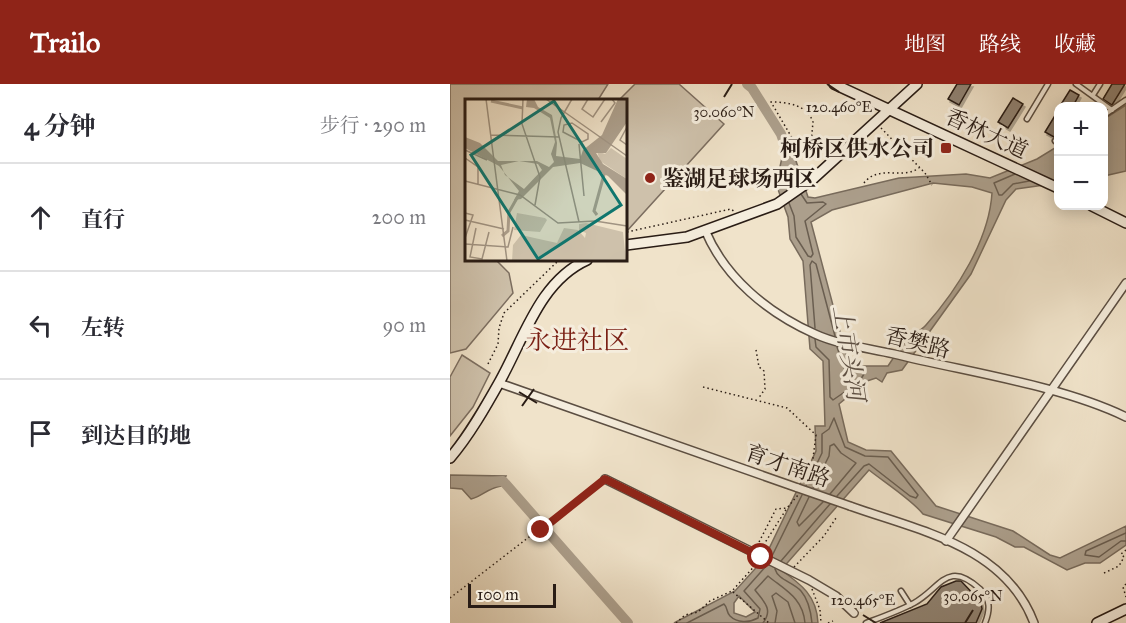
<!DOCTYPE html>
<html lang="zh">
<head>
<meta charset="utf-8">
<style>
  :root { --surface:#fff; --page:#f2f2f3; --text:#2b2b33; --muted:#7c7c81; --line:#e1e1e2; --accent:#8f2418 }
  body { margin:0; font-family:"IM FELL Great Primer","Noto Serif SC",serif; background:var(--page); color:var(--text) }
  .controls { position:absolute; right:18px; top:18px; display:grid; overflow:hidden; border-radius:12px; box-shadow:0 3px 15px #0003 }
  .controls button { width:54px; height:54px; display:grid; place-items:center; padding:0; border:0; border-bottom:2px solid var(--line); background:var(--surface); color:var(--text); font:30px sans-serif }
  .scale { position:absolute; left:18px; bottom:15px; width:88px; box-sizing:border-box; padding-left:6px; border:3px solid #291c15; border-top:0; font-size:16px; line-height:21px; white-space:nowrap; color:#291c15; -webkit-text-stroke:4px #f5eddd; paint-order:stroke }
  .stop { position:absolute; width:18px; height:18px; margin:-14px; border:4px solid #8f2418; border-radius:50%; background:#fff }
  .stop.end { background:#8f2418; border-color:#fff; box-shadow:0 2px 6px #0008 }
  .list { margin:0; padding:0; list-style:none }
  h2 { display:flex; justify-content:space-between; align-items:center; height:78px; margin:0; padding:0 24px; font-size:26px }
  h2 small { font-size:20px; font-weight:400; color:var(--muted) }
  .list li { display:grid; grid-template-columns:39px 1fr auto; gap:18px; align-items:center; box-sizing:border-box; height:108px; padding:0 24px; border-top:2px solid var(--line) }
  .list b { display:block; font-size:22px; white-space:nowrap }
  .list em { font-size:20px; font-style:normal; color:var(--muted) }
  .icon { flex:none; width:33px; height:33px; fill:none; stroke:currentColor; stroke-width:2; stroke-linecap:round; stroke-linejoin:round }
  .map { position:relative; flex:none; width:676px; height:539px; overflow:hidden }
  header { display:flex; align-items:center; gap:36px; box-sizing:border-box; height:84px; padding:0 30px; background:var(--accent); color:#fff }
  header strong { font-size:28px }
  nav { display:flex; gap:33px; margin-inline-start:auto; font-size:21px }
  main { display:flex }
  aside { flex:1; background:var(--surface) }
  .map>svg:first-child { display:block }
  .green { fill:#cec1ab; stroke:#7c6e60; stroke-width:1.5 }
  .water { fill:#ac9f8c; stroke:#786b5c; stroke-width:1.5; fill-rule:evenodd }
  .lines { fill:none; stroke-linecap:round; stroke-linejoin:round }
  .shore { stroke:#6a5e50; stroke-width:1.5 }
  .river { stroke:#ac9f8c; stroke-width:10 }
  .building { fill:#908373; stroke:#291c15; stroke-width:1.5; filter:url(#shadow) }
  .lane-casing { stroke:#5b4e42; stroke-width:7 }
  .street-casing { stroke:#5b4e42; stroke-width:10 }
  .secondary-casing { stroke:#291c15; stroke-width:12 }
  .path { stroke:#291c15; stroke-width:1.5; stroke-dasharray:1.5 3; stroke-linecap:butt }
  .lane { stroke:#f5eddd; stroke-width:4 }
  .street { stroke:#f5eddd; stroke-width:7 }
  .secondary { stroke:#f5eddd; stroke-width:9 }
  .street-bridge-casing { stroke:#5b4e42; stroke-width:10; stroke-linecap:butt }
  .street-bridge { stroke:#f5eddd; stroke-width:7 }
  .route { stroke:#8f2418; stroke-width:8 }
  .ticks { fill:none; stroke:#291c15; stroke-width:2 }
  .poi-dot { fill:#8f2418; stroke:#f5eddd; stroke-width:2 }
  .labels { text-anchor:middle; stroke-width:6; stroke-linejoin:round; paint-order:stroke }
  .street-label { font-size:22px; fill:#291c15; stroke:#f5eddd }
  .poi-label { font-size:22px; font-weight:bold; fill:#291c15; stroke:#f5eddd; text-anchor:end }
  .water-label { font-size:24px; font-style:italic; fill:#5d5045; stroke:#f5eddd }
  .quarter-label { font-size:26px; fill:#7a1f14; stroke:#f5eddd }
  .inset-river { fill:none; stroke:#ac9f8c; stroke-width:3 }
  .inset-road { fill:none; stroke:#a09382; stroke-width:1.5 }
  .view { fill:#0f766e; fill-opacity:0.15; stroke:#0f766e; stroke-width:3 }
  .inset-edge { fill:none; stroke:#291c15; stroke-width:3 }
  .ticks-label { font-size:15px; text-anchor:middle; fill:#291c15; stroke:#f5eddd; stroke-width:6; stroke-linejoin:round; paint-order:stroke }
</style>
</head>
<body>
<header>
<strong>Trailo</strong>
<nav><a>地图</a><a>路线</a><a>收藏</a></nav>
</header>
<main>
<aside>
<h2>4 分钟<small>步行 · 290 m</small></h2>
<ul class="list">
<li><svg class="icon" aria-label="ahead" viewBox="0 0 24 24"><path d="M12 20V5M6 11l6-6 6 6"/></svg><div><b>直行</b></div><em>200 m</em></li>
<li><svg class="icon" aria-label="left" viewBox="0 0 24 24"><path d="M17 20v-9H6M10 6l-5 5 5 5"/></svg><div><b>左转</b></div><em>90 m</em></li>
<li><svg class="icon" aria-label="arrive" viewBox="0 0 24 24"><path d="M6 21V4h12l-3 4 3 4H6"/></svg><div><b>到达目的地</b></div></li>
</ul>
</aside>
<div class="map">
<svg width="676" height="539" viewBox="0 0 676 539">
  <defs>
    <filter id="shadow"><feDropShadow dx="2" dy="3" stdDeviation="0" flood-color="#0004"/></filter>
  </defs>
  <rect width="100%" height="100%" fill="#f0e3ca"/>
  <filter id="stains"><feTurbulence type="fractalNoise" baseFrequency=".00333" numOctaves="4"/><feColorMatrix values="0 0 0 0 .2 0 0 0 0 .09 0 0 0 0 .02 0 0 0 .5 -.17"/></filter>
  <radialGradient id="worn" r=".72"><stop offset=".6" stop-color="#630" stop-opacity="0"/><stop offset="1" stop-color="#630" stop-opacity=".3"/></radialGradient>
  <!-- green -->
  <g class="green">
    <path d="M 0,0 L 158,0 L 148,16 L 16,16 L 16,176 L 46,176 L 59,189 L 63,209 L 16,265 L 0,269 Z"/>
    <path d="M 185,0 L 229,0 L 274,40 L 176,148 L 176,16 L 169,16 Z"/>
    <path d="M 12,271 L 40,289 L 23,323 L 0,352 L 0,293 Z"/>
  </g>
  <!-- water -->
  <g class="water">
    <path d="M 676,21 L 676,87 L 654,92 L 654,35 Z"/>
    <path d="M 341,62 L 358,113 L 365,114 L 449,94 L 516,90 L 540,94 L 587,75 L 608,62 L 608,99 L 566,105 L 556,116 L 521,190 L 452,286 L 437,289 L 432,298 L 426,294 L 417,297 L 389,320 L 398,358 L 416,366 L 441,367 L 486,422 L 563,447 L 600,471 L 610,474 L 676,442 L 676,461 L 650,479 L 635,479 L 617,486 L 574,463 L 565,463 L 546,453 L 473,430 C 462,416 434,398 419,386 L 331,486 C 351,500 367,512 368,539 L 224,539 L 285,507 L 314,475 L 366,367 L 365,342 L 375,342 L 373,277 L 360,265 L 353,177 L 340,155 L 338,133 L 326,100 L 334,65 ZM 483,99 L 522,103 L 542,109 C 539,156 507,206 476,241 C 471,247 463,250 458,255 C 450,263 444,273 438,282 L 399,282 L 361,138 L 382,126 ZM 289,512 L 305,528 L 296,533 L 284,529 L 284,519 Z"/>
    <path d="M 0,391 L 56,392 L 51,402 C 36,405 33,412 21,415 L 12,405 L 0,404 Z"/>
  </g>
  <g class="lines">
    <!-- shore -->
    <g class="shore">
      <path d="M 565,90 L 544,99 L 549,111 L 552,111 L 563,100 L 579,97"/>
      <path d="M 339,119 L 344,132 L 346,153 L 358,172 L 361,173 L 363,170 L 355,137 L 376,120 L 373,118 L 357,119 L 351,110"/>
      <path d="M 365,244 L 360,181 L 362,177 L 366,180 L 385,252"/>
      <path d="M 365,255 L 366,263 L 379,276 L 380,313 L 383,316 L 409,298 L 414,290 L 410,286 L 395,286 L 387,263"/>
      <path d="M 356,402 L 372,369 L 372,350 L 379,345 L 384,334 L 395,363 L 415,372 L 438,373 L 468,411 L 466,414 L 460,412 L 419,380 L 414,382 L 387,412"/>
      <path d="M 363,404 L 379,372 L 380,362 L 384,360 L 391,369 L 406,379 L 380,410"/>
      <path d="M 359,413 L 347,438 L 349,442 L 373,418"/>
      <path d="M 676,449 L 636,467 L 635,471 L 649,473 L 671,457 L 676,457"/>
      <path d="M 322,472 L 352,411"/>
      <path d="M 331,477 L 380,420"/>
      <path d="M 325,485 C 328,496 343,498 351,507 C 358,515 361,529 362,539"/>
      <path d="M 237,539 L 274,520 C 278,524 276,528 280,532 C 287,539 299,539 308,534 L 310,525 L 294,507 L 317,481"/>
      <path d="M 313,539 C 324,525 313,517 305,506 L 318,492 C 335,506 353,514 355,539"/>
      <path d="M 325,539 L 327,527 L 322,512 L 326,509 L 338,518 L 345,539"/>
    </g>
    <!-- river -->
    <g class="river">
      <path d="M 297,0 L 302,4 L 331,50 L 340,76"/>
      <path d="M 41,398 L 53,397 L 178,539"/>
    </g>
  </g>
  <!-- building -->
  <g class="building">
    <path d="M 507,0 L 521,0 L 509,21 L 498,15 Z"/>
    <path d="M 662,0 L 675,0 L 662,21 L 653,15 Z"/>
    <path d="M 620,6 L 629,11 L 623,22 L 610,22 Z"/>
    <path d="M 563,14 L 573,20 L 558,44 L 548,38 Z"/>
    <path d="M 609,25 L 609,47 L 604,53 L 595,48 Z"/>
    <path d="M 506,497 L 511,497 L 531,518 L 532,525 L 526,539 L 430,539 L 477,520 L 491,503 Z"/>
  </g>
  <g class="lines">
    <!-- lane casing -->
    <g class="lane-casing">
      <g id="lane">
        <path d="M 626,0 L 662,26"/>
        <path d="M 643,11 L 650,0"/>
        <path d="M 654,31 L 676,16"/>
        <path d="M 577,35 L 598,0"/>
        <path d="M 605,57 L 608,55"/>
        <path d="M 451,507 L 460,521"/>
        <path d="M 416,539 C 432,533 449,527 464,519 C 491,504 497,475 530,505 C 541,516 540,526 535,539"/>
      </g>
    </g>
    <!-- street casing -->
    <g class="street-casing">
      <g id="street">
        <path d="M 255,146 C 275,194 318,229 365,250 C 389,261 418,264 444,270 C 516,288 610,301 676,333"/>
        <path d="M 49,299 L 348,404"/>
        <path d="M 155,395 L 359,496 L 386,512 L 404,529"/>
        <path d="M 400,422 C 470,447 555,462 584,539"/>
        <path d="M 496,457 L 676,199"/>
      </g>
    </g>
    <!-- secondary casing -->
    <g class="secondary-casing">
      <g id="secondary">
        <path d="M 384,0 L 608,104"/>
        <path d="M 642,122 L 676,139"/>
        <path d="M 176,161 L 237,153 L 327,120 L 363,95 L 467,0"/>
        <path d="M 0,374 C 19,352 36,322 50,297 C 74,254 90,197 137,176"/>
        <path d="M 647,539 L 676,525"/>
      </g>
    </g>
    <!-- path -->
    <g class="path">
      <path d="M 431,44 L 475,89 L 482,101"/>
      <path d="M 361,60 L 345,59 L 321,18 C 338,18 357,21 363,38 L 361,60 L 378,70"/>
      <path d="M 414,99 C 429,80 452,96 469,84"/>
      <path d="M 177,148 L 281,125 L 285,128"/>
      <path d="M 306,266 L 309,283 L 314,287 L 315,305 L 308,315"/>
      <path d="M 38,280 L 48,260 L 49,244 L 54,229 L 109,176"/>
      <path d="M 253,303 L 337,324 L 366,351 L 362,382 L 354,398"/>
      <path d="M 307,462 L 326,425 L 337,424 L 348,411"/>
      <path d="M 311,465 L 337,424"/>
      <path d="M 676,466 L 671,470 L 676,475"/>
      <path d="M 344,483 L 374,452 L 386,434"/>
      <path d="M 654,489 L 669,482 L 674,473"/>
      <path d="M 676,500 L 673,503 L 676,513"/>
      <path d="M 362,505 L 370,526 L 371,539"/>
      <path d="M 283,508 L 319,539"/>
      <path d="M 0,514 L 149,399"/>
      <path d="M 226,539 L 235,531 L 248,528 L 260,517 L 282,507 L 309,477"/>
      <path d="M 378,539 L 383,537"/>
    </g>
    <!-- lane -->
    <use href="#lane" class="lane"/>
    <!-- street -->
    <use href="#street" class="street"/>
    <!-- secondary -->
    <use href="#secondary" class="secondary"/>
    <!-- street-bridge casing -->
    <g class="street-bridge-casing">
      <path id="street-bridge" d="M 348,404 L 400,422"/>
    </g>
    <!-- street-bridge -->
    <use href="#street-bridge" class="street-bridge"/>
  </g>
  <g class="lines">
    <!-- route -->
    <path class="route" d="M 91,446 L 155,395 L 311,473"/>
  </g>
  <!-- ticks -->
  <path class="ticks" d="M 377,0 L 389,8M 274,13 L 282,0M 69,308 L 87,319M 72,322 L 84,305M 413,531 L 426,539M 515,539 L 523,526"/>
  <!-- markers -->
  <g class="poi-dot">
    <rect x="490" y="58" width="12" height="12" rx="3"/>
    <circle cx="200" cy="94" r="6"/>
  </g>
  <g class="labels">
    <!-- street labels -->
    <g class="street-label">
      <text transform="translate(537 49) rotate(25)" y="8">香林大道</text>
      <text transform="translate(468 258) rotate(14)" y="8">香樊路</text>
      <text transform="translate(338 381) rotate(19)" y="8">育才南路</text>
    </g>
    <!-- poi labels -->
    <g class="poi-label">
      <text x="484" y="72">柯桥区供水公司</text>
      <text x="212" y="102" text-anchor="start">鉴湖足球场西区</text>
    </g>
    <!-- water labels -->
    <g class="water-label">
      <text transform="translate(399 269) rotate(81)" y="8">上市头河</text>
    </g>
    <!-- quarter labels -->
    <g class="quarter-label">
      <text x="127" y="265">永进社区</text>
    </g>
  </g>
  <!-- overview -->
  <g transform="translate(15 15)">
    <rect width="162" height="162" fill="#f0e3ca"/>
    <path d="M 146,49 L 162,60 L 162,80 L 135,62 L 132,52 L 140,55 ZM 52,114 L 80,119 L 82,121 L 75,133 L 49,131 ZM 121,124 L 158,133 L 161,162 L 47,162 L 48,146 L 56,136 L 92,144 L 99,129 L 113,131 L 120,139 L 121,134 L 114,131 L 114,125 Z" fill="#cec1ab"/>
    <path d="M 62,0 L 69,0 L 73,8 L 87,16 L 92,44 L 91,57 L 115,60 L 118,51 L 137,36 L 153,0 L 162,0 L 162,23 L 141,54 L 131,54 L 138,65 L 162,80 L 162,96 L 143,77 L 115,64 L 88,68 L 56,100 L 49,101 L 54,92 L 34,67 L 0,49 L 0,38 L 15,44 L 33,62 L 72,62 L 84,68 L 89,63 L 86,55 L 90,43 L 85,19 L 69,9 L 61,8 ZM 54,62 L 73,65 L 77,71 L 59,90 L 40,76 L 36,66 Z" fill="#ac9f8c" fill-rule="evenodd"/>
    <path class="inset-river" d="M 26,2 L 58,9M 132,116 L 129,112 L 140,72M 37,137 L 43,132 L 44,113 L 52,99"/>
    <path class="inset-road" d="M 21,0 L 42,162M 58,0 L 57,25 L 75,78 L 70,106M 81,0 L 162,57M 107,0 L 96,19 L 93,33 L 114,123M 123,0 L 117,10 L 128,18 L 140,0M 136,23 L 150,4 L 147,0M 107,24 L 123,35 L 123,40 L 117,43 L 98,33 L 99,26 ZM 162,28 L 155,41 L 162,46M 26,36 L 94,38M 114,45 L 119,97M 0,51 L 22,61M 0,59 L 13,68 L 13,85M 0,82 L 55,96 L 93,124 L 130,122 L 162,127M 0,114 L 8,116 L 0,139M 0,121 L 39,130M 11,129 L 5,158 L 17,160 L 24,133M 0,145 L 43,148 L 48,128"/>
    <path class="view" d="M 89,2 L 156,106 L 73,160 L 6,56 Z"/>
    <rect width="162" height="162" class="inset-edge"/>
  </g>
  <g class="ticks-label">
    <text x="389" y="28">120.460°E</text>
    <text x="274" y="33">30.060°N</text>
    <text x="523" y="517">30.065°N</text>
    <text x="413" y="521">120.465°E</text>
  </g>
  <rect width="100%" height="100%" filter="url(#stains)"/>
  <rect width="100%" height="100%" fill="url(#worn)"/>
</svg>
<div class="controls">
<button>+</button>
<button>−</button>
</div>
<div class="scale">100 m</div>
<div class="stop" style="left:311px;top:473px"></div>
<div class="stop end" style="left:91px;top:446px"></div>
</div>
</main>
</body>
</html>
